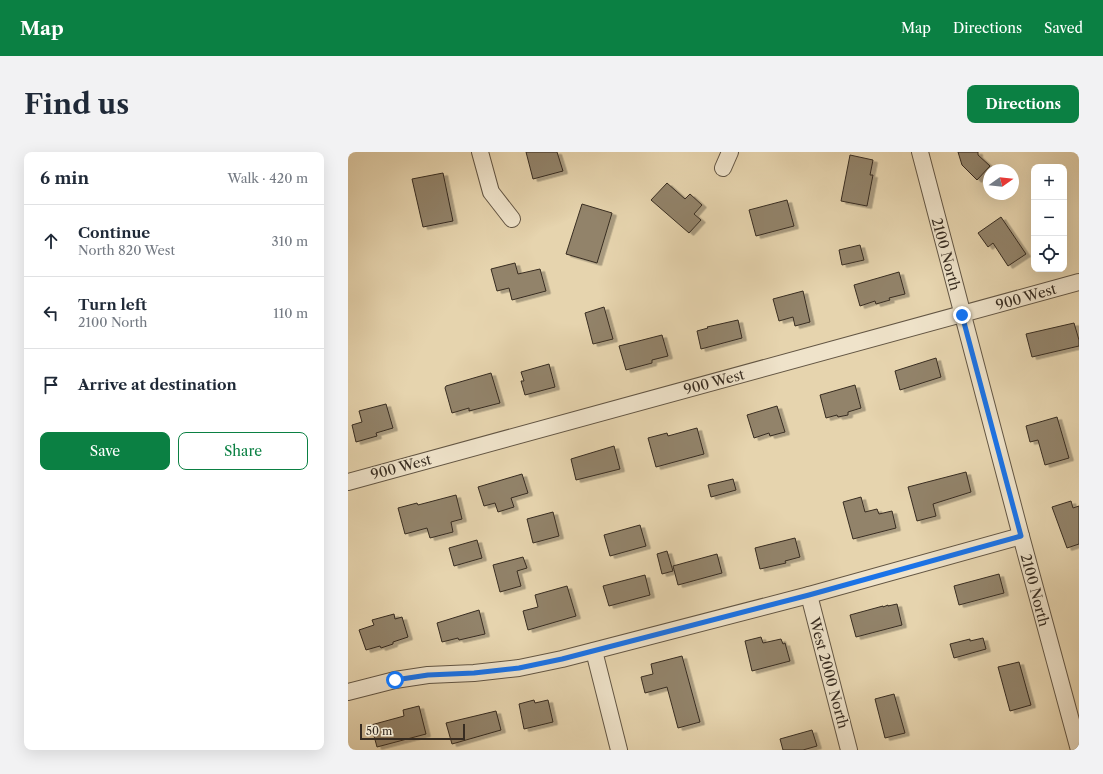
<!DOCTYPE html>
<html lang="en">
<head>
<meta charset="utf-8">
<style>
  :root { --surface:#fff; --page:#f2f2f3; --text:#1f2937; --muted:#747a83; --line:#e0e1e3; --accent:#0b8043 }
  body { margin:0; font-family:"Libre Caslon Text",serif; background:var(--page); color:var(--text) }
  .controls { position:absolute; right:12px; top:12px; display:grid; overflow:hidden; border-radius:8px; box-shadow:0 4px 16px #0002 }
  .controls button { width:36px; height:36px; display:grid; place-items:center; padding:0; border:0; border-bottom:1px solid var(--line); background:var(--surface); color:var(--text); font:20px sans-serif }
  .compass { position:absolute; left:635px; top:12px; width:36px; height:36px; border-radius:50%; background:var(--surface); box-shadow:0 4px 16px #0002; rotate:75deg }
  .scale { position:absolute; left:12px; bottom:10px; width:105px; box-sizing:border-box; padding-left:4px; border:2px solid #372c21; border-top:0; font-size:11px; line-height:14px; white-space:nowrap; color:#372c21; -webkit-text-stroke:3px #efe3ca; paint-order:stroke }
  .stop { position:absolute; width:12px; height:12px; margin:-9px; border:3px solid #1a73e8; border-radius:50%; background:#fff }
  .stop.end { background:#1a73e8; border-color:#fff; box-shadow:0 1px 4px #0008 }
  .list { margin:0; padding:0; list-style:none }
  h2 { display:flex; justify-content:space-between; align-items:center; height:52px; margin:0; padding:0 16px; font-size:17px }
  h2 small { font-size:13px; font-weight:400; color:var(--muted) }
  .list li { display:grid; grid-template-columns:26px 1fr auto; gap:12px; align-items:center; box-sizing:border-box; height:72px; padding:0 16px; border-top:1px solid var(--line) }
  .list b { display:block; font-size:15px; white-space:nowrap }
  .list p { margin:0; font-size:13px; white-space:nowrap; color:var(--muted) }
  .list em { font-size:13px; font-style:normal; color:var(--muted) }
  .actions { display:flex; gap:8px; padding:12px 16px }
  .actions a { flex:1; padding:9px 0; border:1px solid var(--accent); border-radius:8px; text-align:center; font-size:14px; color:var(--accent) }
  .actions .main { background:var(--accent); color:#fff }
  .icon { flex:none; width:22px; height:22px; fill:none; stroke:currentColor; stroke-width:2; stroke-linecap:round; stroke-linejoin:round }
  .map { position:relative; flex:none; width:731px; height:598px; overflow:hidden; border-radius:8px }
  header { display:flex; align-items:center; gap:24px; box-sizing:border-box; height:56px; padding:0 20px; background:var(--accent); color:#fff }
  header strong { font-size:19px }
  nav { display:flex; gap:22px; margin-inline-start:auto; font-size:14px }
  .intro { display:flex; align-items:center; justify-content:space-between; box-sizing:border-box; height:96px; padding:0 24px }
  h1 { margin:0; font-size:28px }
  .button { padding:10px 18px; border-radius:8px; background:var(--accent); color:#fff; font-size:14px; font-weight:700 }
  main { display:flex; gap:24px; padding:0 24px }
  aside { flex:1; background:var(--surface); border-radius:8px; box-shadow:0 4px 16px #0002 }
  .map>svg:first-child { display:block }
  .building { fill:#92836a; stroke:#372c21; filter:url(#shadow) }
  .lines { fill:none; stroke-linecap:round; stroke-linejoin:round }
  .minor-casing { stroke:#635644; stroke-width:18 }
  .minor { stroke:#efe3ca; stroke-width:16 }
  .route { stroke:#1a73e8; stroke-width:5 }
  .labels { text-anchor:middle; stroke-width:3; stroke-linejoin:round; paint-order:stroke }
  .street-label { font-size:14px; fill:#372c21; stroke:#efe3ca }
</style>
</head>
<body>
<header>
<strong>Map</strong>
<nav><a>Map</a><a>Directions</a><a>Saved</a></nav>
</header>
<div class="intro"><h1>Find us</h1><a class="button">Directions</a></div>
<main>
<aside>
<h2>6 min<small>Walk · 420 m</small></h2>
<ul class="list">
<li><svg class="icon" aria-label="ahead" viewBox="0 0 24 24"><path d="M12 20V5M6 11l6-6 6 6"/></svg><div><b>Continue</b><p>North 820 West</p></div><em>310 m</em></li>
<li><svg class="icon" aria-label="left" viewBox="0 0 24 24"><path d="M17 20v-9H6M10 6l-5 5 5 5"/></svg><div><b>Turn left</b><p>2100 North</p></div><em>110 m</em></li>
<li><svg class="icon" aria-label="arrive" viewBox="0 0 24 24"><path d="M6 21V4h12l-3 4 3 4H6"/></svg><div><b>Arrive at destination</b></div></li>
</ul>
<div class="actions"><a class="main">Save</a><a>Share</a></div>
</aside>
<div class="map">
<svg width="731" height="598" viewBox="0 0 731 598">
  <defs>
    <filter id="shadow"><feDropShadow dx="4.5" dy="2.5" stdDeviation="0" flood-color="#0004"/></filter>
  </defs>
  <rect width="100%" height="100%" fill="#e6d4ae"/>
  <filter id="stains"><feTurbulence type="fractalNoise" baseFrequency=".005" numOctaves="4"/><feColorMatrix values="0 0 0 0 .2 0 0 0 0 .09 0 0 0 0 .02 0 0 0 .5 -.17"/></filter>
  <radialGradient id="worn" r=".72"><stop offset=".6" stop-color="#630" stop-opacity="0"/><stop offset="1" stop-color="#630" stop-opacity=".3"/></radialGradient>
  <!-- building -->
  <g class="building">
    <path d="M 178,0 L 209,0 L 215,19 L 185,27 Z"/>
    <path d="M 610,0 L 630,0 L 630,3 L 642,14 L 629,28 L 614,13 Z"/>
    <path d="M 502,3 L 525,8 L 522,23 L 525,23 L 519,54 L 493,49 Z"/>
    <path d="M 95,21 L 105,69 L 75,75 L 64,27 Z"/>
    <path d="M 319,31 L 337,47 L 342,42 L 354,53 L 346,62 L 353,68 L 341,81 L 303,48 Z"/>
    <path d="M 439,48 L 446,74 L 408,84 L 401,58 Z"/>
    <path d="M 234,52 L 264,61 L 249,111 L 218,102 Z"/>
    <path d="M 653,65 L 678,102 L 660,114 L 645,91 L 640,95 L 630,81 Z"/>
    <path d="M 512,93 L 516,108 L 494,113 L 491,98 Z"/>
    <path d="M 167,111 L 170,122 L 192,117 L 198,139 L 164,148 L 161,136 L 149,139 L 143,117 Z"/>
    <path d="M 551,120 L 557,142 L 541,146 L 542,148 L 528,152 L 527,149 L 512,154 L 506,133 Z"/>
    <path d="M 455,139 L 462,170 L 447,174 L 445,165 L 431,169 L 425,147 Z"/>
    <path d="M 256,155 L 265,187 L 245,192 L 237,161 Z"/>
    <path d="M 390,168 L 394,186 L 353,197 L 349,179 L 360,176 L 359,175 Z"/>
    <path d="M 726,171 L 731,188 L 731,194 L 684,205 L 678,182 Z"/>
    <path d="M 314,183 L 320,204 L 304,208 L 304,211 L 278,218 L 271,194 Z"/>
    <path d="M 588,206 L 593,225 L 552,238 L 547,219 Z"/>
    <path d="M 201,212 L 207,235 L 177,243 L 173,229 L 176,229 L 173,220 Z"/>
    <path d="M 143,221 L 152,251 L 121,259 L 121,256 L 104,261 L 97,236 L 98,234 Z"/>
    <path d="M 507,233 L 513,256 L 500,260 L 500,263 L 490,265 L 489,263 L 478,266 L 472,243 Z"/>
    <path d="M 38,252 L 45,276 L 28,281 L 29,284 L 8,290 L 4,273 L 14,270 L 11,259 Z"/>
    <path d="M 429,254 L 437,280 L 422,284 L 421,281 L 406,286 L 399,263 Z"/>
    <path d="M 709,265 L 721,306 L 697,313 L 690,288 L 682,290 L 678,274 Z"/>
    <path d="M 349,276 L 356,302 L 308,315 L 300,286 L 319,281 L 320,284 Z"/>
    <path d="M 266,294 L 272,317 L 228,328 L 223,307 Z"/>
    <path d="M 618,320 L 623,340 L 585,352 L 588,364 L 569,369 L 560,335 Z"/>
    <path d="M 174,322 L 180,341 L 163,346 L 166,355 L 150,360 L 147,351 L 136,354 L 130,335 Z"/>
    <path d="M 385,327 L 388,338 L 363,345 L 360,333 Z"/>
    <path d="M 108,343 L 114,367 L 103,370 L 105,380 L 82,386 L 79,376 L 57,382 L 50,356 L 69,351 L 70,353 Z"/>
    <path d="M 513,345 L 517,360 L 529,357 L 531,362 L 544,359 L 548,376 L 505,387 L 495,350 Z"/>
    <path d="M 723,349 L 725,356 L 731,354 L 731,392 L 719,396 L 704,355 Z"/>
    <path d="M 205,360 L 211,384 L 185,391 L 179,367 Z"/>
    <path d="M 292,373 L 298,394 L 262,404 L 256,383 Z"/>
    <path d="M 447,386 L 452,405 L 437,409 L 438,411 L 412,417 L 407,396 Z"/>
    <path d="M 129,388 L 134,406 L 106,414 L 101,396 Z"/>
    <path d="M 319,399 L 325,419 L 314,422 L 309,402 Z"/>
    <path d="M 369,402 L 374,421 L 330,433 L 325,414 Z"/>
    <path d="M 175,405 L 179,416 L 169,419 L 173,434 L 152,440 L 145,413 Z"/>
    <path d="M 651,422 L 656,441 L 611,453 L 606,434 Z"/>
    <path d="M 297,423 L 302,443 L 261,454 L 255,434 Z"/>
    <path d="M 219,434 L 228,464 L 180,478 L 175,459 L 190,455 L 187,443 Z"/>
    <path d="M 549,452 L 554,473 L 508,485 L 502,463 L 535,454 L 535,455 L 540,453 L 540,454 Z"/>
    <path d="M 131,458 L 137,482 L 111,488 L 110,486 L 94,490 L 89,471 Z"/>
    <path d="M 46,462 L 47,467 L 54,465 L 60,485 L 45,490 L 45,492 L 33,496 L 32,494 L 18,498 L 11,478 L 26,473 L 24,468 Z"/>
    <path d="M 413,485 L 415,491 L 433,487 L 435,492 L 437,491 L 442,509 L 404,519 L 397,489 Z"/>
    <path d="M 635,486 L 638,497 L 606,506 L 602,492 L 622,487 L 622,489 Z"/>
    <path d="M 334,504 L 352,570 L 330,576 L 319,535 L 297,541 L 293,525 L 305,522 L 303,512 Z"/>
    <path d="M 671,510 L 683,553 L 662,559 L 650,515 Z"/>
    <path d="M 546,542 L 557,581 L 537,586 L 527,547 Z"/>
    <path d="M 186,548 L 187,551 L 200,548 L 205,570 L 176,577 L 171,552 Z"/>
    <path d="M 71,554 L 78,582 L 29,595 L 23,573 L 56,564 L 55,558 Z"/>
    <path d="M 148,559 L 153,578 L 104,592 L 98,571 Z"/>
    <path d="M 464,578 L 469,594 L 455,598 L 435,598 L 432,587 Z"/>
  </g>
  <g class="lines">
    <!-- minor casing -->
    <g class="minor-casing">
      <g id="minor">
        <path d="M 132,0 L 143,40 L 164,67"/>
        <path d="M 572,0 L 673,384 L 731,598"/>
        <path d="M 375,16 L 382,0"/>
        <path d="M 0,330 L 731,130"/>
        <path d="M 461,443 L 501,598"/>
        <path d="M 246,499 L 271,598"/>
        <path d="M 0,540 L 47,528 L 80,523 L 126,521 L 171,516 L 214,507 L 461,443 L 673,384"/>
      </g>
    </g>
    <!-- minor -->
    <use href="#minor" class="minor"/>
  </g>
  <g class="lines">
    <!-- route -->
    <path class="route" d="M 47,528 L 80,523 L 126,521 L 171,516 L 214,507 L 461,443 L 673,384 L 614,163"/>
  </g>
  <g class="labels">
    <!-- street labels -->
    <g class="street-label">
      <text transform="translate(598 102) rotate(75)" y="5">2100 North</text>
      <text transform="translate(678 145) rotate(-16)" y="5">900 West</text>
      <text transform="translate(366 230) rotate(-15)" y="5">900 West</text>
      <text transform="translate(53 315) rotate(-15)" y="5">900 West</text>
      <text transform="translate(687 438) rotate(75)" y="5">2100 North</text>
      <text transform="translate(481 521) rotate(75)" y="5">West 2000 North</text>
    </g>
  </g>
  <rect width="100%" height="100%" filter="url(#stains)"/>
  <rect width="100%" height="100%" fill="url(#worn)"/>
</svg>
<div class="controls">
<button>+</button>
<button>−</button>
<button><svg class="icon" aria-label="locate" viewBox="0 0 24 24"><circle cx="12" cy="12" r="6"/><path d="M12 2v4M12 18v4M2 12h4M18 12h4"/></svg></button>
</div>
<svg class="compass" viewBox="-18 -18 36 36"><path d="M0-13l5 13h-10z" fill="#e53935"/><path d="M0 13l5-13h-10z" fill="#747a83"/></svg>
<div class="scale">50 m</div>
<div class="stop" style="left:47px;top:528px"></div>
<div class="stop end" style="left:614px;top:163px"></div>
</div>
</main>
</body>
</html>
